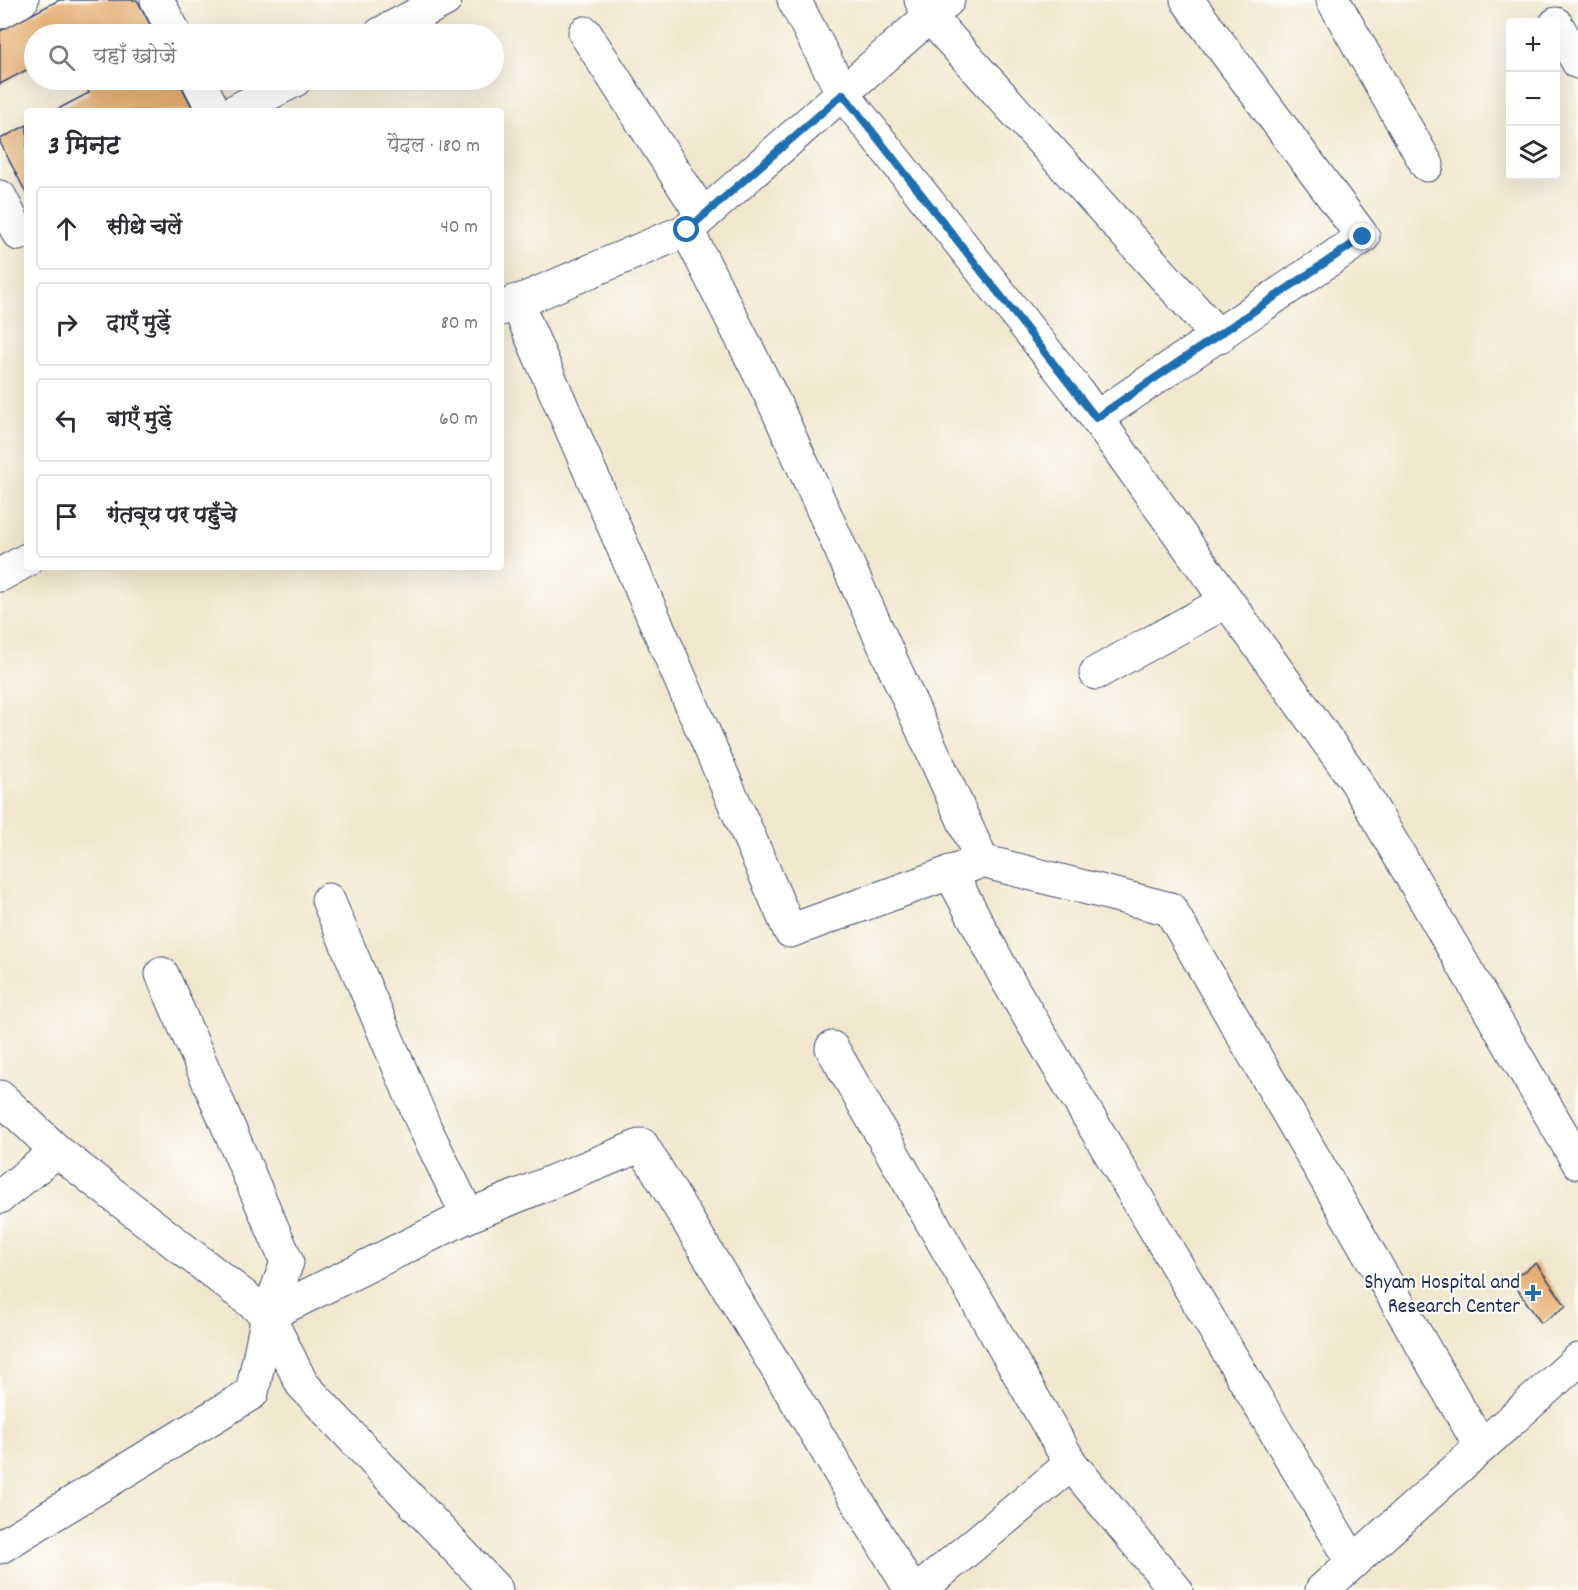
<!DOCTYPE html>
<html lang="hi">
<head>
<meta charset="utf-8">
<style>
  :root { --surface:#fff; --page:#f7f7f7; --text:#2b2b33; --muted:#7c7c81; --line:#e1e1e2 }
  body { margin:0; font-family:Dekko,"Playpen Sans Deva",sans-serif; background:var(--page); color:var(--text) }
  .controls { position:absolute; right:18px; top:18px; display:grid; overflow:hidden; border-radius:6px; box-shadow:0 6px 24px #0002 }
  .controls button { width:54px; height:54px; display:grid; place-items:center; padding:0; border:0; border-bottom:2px solid var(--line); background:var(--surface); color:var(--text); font:30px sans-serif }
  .stop { position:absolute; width:18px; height:18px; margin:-14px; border:4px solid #1f6fb2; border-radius:50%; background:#fff }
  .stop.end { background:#1f6fb2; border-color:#fff; box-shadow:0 2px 6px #0008 }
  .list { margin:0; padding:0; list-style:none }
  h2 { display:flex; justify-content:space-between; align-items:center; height:78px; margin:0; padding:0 24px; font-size:26px }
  h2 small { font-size:20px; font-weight:400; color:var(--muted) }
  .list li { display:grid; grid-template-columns:39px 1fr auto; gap:18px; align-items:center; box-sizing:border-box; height:84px; margin:0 12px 12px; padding:0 12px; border:2px solid var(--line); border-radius:6px }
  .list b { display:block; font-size:22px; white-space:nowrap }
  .list em { font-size:20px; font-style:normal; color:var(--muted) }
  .icon { flex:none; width:33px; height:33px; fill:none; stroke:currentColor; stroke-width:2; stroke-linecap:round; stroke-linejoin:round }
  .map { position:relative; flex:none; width:1578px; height:1590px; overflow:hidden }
  .search { position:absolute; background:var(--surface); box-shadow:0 6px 24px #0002; left:24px; top:24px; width:480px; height:66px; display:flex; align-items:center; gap:15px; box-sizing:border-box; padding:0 21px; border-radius:33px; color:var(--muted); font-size:22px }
  .panel { position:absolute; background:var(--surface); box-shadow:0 6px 24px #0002; left:24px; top:108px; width:480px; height:462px; border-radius:6px }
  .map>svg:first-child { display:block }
  .building { fill:#e6ad6e }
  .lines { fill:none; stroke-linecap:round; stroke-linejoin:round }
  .minor-casing { stroke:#3b4b6f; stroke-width:35 }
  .minor { stroke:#fff; stroke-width:33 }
  .route { stroke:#1f6fb2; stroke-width:8 }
  .poi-dot { fill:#1f6fb2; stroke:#fdfcf7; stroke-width:2 }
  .labels { text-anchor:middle; stroke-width:4.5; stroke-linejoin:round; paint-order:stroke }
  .poi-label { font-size:21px; fill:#1b2f5e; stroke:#fdfcf7; text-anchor:end }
</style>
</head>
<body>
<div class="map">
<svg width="1578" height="1590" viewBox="0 0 1578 1590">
  <rect width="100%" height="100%" fill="#fdfcf7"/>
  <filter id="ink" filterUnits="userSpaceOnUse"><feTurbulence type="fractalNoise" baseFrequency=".0167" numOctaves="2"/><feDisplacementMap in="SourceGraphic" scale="12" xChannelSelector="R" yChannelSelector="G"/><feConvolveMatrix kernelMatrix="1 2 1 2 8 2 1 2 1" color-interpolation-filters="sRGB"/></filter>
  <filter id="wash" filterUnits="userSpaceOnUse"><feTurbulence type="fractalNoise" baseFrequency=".008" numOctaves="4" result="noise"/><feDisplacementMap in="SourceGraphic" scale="24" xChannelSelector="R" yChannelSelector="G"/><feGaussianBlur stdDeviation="1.35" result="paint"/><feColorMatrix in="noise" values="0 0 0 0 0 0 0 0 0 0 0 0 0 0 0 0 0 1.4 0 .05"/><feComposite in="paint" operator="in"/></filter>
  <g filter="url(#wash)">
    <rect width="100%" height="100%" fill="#f1e7ce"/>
    <g id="blocks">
      <!-- building -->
      <g class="building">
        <path d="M 59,0 L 137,0 L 155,34 L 34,34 L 34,66 L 0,84 L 0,31 Z"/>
        <path d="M 83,80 L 178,80 L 194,111 L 54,111 L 89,93 Z"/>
        <path d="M 27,125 L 27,195 L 0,142 L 0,139 Z"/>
        <path d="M 1536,1263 L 1566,1306 L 1541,1323 L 1511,1280 Z"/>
      </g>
    </g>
  </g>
  <g filter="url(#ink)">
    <use href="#blocks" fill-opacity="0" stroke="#3b4b6f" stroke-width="1.5"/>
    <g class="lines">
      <!-- minor casing -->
      <g class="minor-casing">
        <g id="minor">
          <path d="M 157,0 L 175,34"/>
          <path d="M 794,0 L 843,94 L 1077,391 L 1356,781 L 1578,1162"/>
          <path d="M 921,0 L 930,17 L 1219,337"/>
          <path d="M 1333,0 L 1427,165"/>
          <path d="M 0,12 L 22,0"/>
          <path d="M 1556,24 L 1578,62"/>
          <path d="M 585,33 L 703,216"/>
          <path d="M 380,34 L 445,0"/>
          <path d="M 198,80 L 214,111"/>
          <path d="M 235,111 L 295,80"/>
          <path d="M 0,197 L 19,234"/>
          <path d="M 687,230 L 775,404 L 982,861"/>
          <path d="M 516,301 L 790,931 L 982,861 L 1170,909 L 1481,1447"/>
          <path d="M 501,309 L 687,230 L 948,0"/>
          <path d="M 1096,418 L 1363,237 L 1187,0"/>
          <path d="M 0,575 L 27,560"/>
          <path d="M 1096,673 L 1227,601"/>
          <path d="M 950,872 L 1008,981 L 1353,1562"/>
          <path d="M 328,900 L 425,1128 L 468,1216"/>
          <path d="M 832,1048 L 1071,1464 L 1176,1590"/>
          <path d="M 0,1097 L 57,1151 L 268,1315 L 302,1384 L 496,1590"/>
          <path d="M 0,1197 L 57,1151"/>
          <path d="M 268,1315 L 468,1216 L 642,1145 L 911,1590"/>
          <path d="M 0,1547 L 252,1393 L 268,1315 L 287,1262 L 162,974"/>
          <path d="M 919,1590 L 1071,1464"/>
          <path d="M 1322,1590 L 1578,1360"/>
        </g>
      </g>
      <!-- minor -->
      <use href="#minor" class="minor"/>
    </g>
  </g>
  <g class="lines" filter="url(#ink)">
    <!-- route -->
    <path class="route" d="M 687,230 L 843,94 L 1096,418 L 1363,237"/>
  </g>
  <!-- markers -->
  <path class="poi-dot" d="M1530 1284h6v6h6v6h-6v6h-6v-6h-6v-6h6z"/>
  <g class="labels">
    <!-- poi labels -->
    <g class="poi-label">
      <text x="1520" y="1288">Shyam Hospital and<tspan x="1520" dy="24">Research Center</tspan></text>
    </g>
  </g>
</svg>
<div class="controls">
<button>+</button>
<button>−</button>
<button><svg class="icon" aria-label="layers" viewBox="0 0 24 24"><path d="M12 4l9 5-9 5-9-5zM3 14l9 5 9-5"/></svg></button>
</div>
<div class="stop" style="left:687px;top:230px"></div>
<div class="stop end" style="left:1363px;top:237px"></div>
<div class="search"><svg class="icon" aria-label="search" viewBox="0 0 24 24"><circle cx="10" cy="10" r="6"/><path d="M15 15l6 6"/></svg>यहाँ खोजें</div>
<section class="panel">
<h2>3 मिनट<small>पैदल · 180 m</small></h2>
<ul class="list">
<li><svg class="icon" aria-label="ahead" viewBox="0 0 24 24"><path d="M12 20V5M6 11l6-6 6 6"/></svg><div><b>सीधे चलें</b></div><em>40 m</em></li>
<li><svg class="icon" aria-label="right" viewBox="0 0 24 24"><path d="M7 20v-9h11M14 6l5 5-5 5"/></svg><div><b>दाएँ मुड़ें</b></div><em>80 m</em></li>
<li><svg class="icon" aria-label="left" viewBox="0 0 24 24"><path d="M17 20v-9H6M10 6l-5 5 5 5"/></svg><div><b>बाएँ मुड़ें</b></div><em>60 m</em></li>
<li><svg class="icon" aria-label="arrive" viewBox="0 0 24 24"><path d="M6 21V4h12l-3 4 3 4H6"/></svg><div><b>गंतव्य पर पहुँचे</b></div></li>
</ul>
</section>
</div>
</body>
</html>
